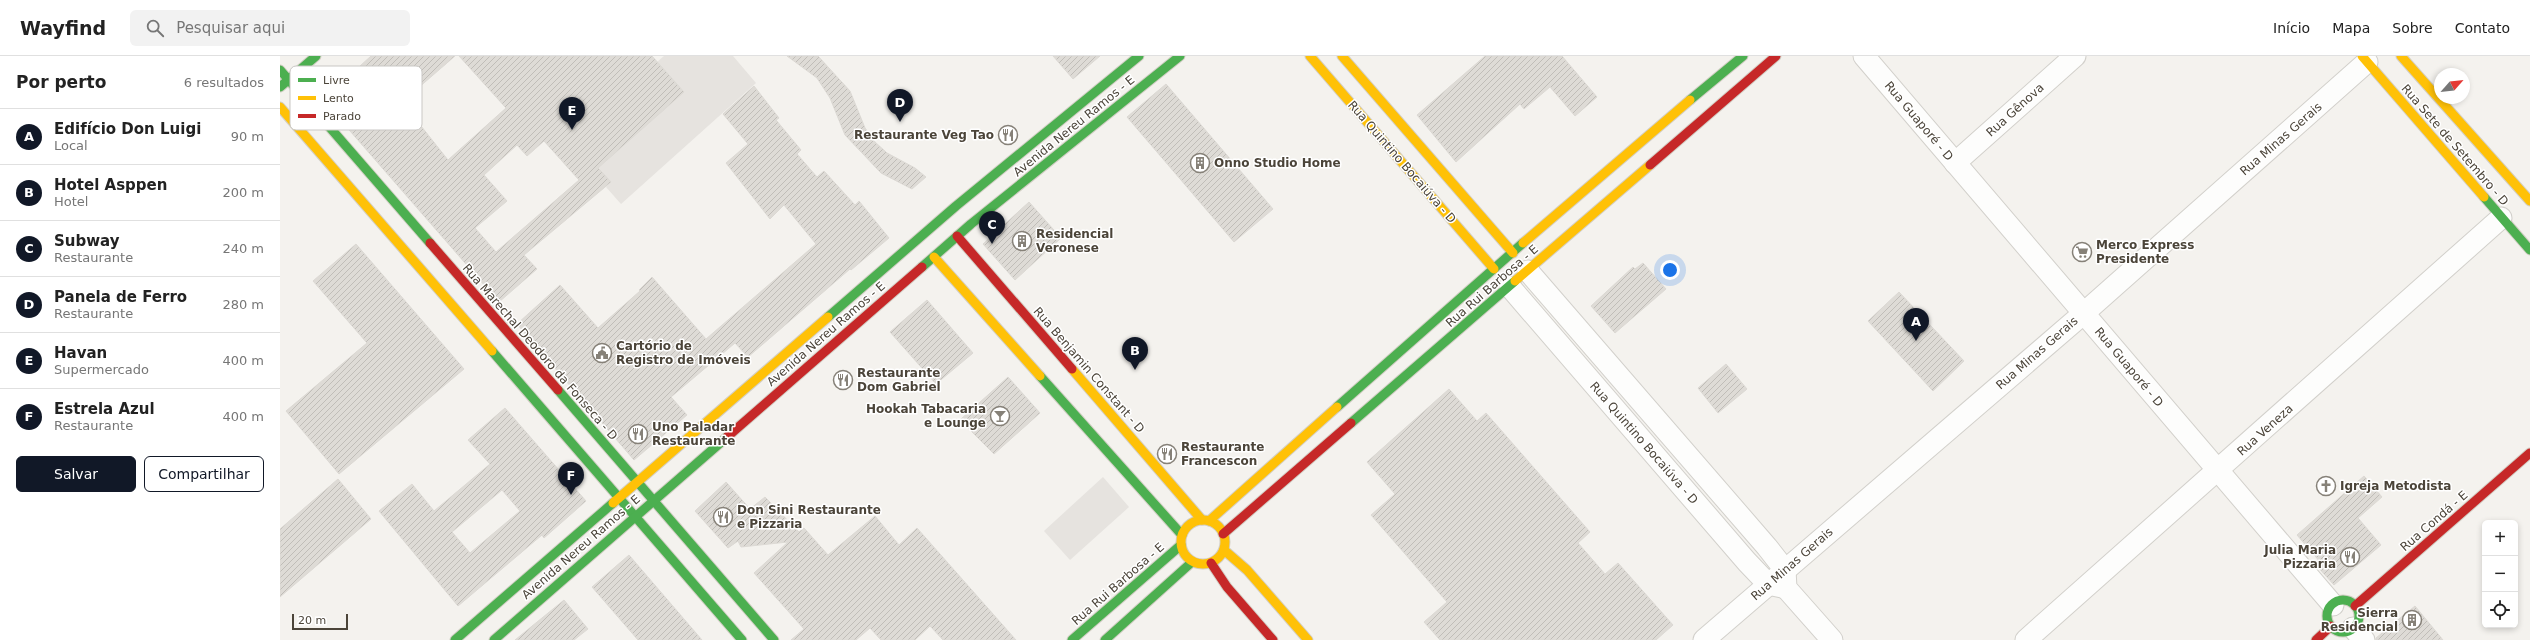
<!DOCTYPE html>
<html lang="pt">
<head>
<meta charset="utf-8">
<style>
  :root { --surface:#fff; --page:#f2f2f2; --text:#222; --muted:#767676; --line:#e0e0e0; --accent:#111827 }
  body { margin:0; font-family:"DejaVu Sans",sans-serif; background:var(--page); color:var(--text) }
  .controls { position:absolute; right:12px; bottom:12px; display:grid; overflow:hidden; border-radius:6px; box-shadow:0 2px 6px #0003 }
  .controls button { width:36px; height:36px; display:grid; place-items:center; padding:0; border:0; border-bottom:1px solid var(--line); background:var(--surface); color:var(--text); font:20px sans-serif }
  .compass { position:absolute; left:2154px; top:12px; width:36px; height:36px; border-radius:50%; background:var(--surface); box-shadow:0 2px 6px #0003; rotate:63deg }
  .scale { position:absolute; left:12px; bottom:10px; width:56px; box-sizing:border-box; padding-left:4px; border:2px solid #4b4439; border-top:0; font-size:11px; line-height:14px; white-space:nowrap; color:#4b4439; -webkit-text-stroke:3px #fff; paint-order:stroke }
  .you { position:absolute; left:1390px; top:214px; width:14px; height:14px; margin:-10px; border:3px solid #fff; border-radius:50%; background:#1a73e8; box-shadow:0 0 0 6px #1a73e833 }
  .badge { display:grid; place-items:center; width:26px; height:26px; border-radius:50%; background:var(--accent); color:#fff; font-size:13px; font-weight:700 }
  .pin { position:absolute; translate:-50% -33px; filter:drop-shadow(0 1px 2px #0008) }
  .pin::after { content:''; position:absolute; top:21px; width:14px; height:12px; background:inherit; clip-path:polygon(0 0,100% 0,50% 100%) }
  .list { margin:0; padding:0; list-style:none }
  h2 { display:flex; justify-content:space-between; align-items:center; height:52px; margin:0; padding:0 16px; font-size:17px }
  h2 small { font-size:13px; font-weight:400; color:var(--muted) }
  .list li { display:grid; grid-template-columns:26px 1fr auto; gap:12px; align-items:center; box-sizing:border-box; height:56px; padding:0 16px; border-top:1px solid var(--line) }
  .list b { display:block; font-size:15px; white-space:nowrap }
  .list p { margin:0; font-size:13px; white-space:nowrap; color:var(--muted) }
  .list em { font-size:13px; font-style:normal; color:var(--muted) }
  .actions { display:flex; gap:8px; padding:12px 16px }
  .actions a { flex:1; padding:9px 0; border:1px solid var(--accent); border-radius:6px; text-align:center; font-size:14px; color:var(--accent) }
  .actions .main { background:var(--accent); color:#fff }
  .icon { flex:none; width:22px; height:22px; fill:none; stroke:currentColor; stroke-width:2; stroke-linecap:round; stroke-linejoin:round }
  .map { position:relative; flex:none; width:2250px; height:584px; overflow:hidden }
  header { display:flex; align-items:center; gap:24px; box-sizing:border-box; height:56px; padding:0 20px; background:var(--surface); border-bottom:1px solid var(--line) }
  header strong { font-size:19px }
  nav { display:flex; gap:22px; margin-inline-start:auto; font-size:14px }
  .search { width:280px; height:36px; background:var(--page); display:flex; align-items:center; gap:10px; box-sizing:border-box; padding:0 14px; border-radius:6px; color:var(--muted); font-size:15px }
  main { display:flex }
  aside { flex:1; background:var(--surface) }
  .map>svg:first-child { display:block }
  .parking { fill:#e6e3df }
  .building { fill:url(#building-hatch); stroke:#dcd9d4; fill-rule:evenodd }
  .lines { fill:none; stroke-linecap:round; stroke-linejoin:round }
  .street-casing { stroke:#d2d0cb; stroke-width:23 }
  .fast-casing { stroke:#d3cfc5; stroke-width:11 }
  .slow-casing { stroke:#d3cfc5; stroke-width:11 }
  .jam-casing { stroke:#d3cfc5; stroke-width:11 }
  .street { stroke:#fdfdfc; stroke-width:21 }
  .fast { stroke:#4caf50; stroke-width:9 }
  .slow { stroke:#ffc107; stroke-width:9 }
  .jam { stroke:#c62828; stroke-width:9 }
  .labels { text-anchor:middle; stroke-width:3; stroke-linejoin:round; paint-order:stroke }
  .street-label { font-size:12px; fill:#4b4439; stroke:#fff }
  .poi-label { font-size:12px; font-weight:bold; fill:#4b4439; stroke:#fff; text-anchor:start }
  .key { fill:#fff; stroke:#c9c7c4; stroke-width:1 }
  .key-label { font-size:11px; fill:#4b4439 }
</style>
</head>
<body>
<header>
<strong>Wayfind</strong>
<div class="search"><svg class="icon" aria-label="search" viewBox="0 0 24 24"><circle cx="10" cy="10" r="6"/><path d="M15 15l6 6"/></svg>Pesquisar aqui</div>
<nav><a>Início</a><a>Mapa</a><a>Sobre</a><a>Contato</a></nav>
</header>
<main>
<aside>
<h2>Por perto<small>6 resultados</small></h2>
<ul class="list">
<li><span class="badge">A</span><div><b>Edifício Don Luigi</b><p>Local</p></div><em>90 m</em></li>
<li><span class="badge">B</span><div><b>Hotel Asppen</b><p>Hotel</p></div><em>200 m</em></li>
<li><span class="badge">C</span><div><b>Subway</b><p>Restaurante</p></div><em>240 m</em></li>
<li><span class="badge">D</span><div><b>Panela de Ferro</b><p>Restaurante</p></div><em>280 m</em></li>
<li><span class="badge">E</span><div><b>Havan</b><p>Supermercado</p></div><em>400 m</em></li>
<li><span class="badge">F</span><div><b>Estrela Azul</b><p>Restaurante</p></div><em>400 m</em></li>
</ul>
<div class="actions"><a class="main">Salvar</a><a>Compartilhar</a></div>
</aside>
<div class="map">
<svg width="2250" height="584" viewBox="0 0 2250 584">
  <defs>
    <pattern id="building-hatch" width="6" height="6" patternUnits="userSpaceOnUse"><rect width="6" height="6" fill="#dedbd6"/><path d="M-1 1l2-2M0 6l6-6M5 7l2-2" fill="none" stroke="#c0bdb8"/></pattern>
  </defs>
  <rect width="100%" height="100%" fill="#f4f2ee"/>
  <!-- parking -->
  <g class="parking">
    <path d="M 384,0 L 453,0 L 476,27 L 341,148 L 326,131 L 331,126 L 318,112 L 404,36 L 377,6 Z"/>
    <path d="M 823,421 L 849,451 L 790,504 L 764,475 Z"/>
  </g>
  <!-- building -->
  <g class="building">
    <path d="M 91,0 L 175,0 L 122,46 L 168,104 L 226,52 L 179,0 L 372,0 L 404,36 L 318,112 L 331,126 L 244,199 L 257,213 L 219,246 L 43,44 ZM 264,85 L 299,124 L 216,196 L 195,172 L 227,145 L 204,119 L 237,89 L 247,100 Z"/>
    <path d="M 507,0 L 538,0 L 570,35 L 585,72 L 595,86 L 607,97 L 635,112 L 646,121 L 632,133 L 601,117 L 565,79 L 550,42 L 537,22 Z"/>
    <path d="M 773,0 L 820,0 L 793,23 Z"/>
    <path d="M 1205,0 L 1282,0 L 1317,41 L 1295,60 L 1270,31 L 1244,53 L 1240,48 L 1176,106 L 1137,59 Z"/>
    <path d="M 886,28 L 993,153 L 954,186 L 847,61 Z"/>
    <path d="M 474,30 L 499,62 L 496,64 L 521,94 L 517,98 L 537,121 L 544,115 L 575,149 L 579,145 L 609,182 L 571,214 L 570,213 L 468,301 L 455,287 L 391,341 L 407,359 L 354,404 L 237,268 L 280,229 L 318,272 L 360,235 L 359,234 L 372,221 L 426,283 L 536,188 L 504,149 L 490,163 L 446,107 L 468,88 L 443,58 Z"/>
    <path d="M 749,146 L 781,182 L 735,224 L 703,188 Z"/>
    <path d="M 76,188 L 184,313 L 59,418 L 6,355 L 87,287 L 33,225 Z"/>
    <path d="M 1363,207 L 1386,233 L 1335,277 L 1311,250 L 1353,211 L 1355,213 Z"/>
    <path d="M 1619,236 L 1684,305 L 1653,335 L 1588,265 Z"/>
    <path d="M 647,244 L 693,297 L 656,328 L 610,276 Z"/>
    <path d="M 1446,308 L 1467,333 L 1438,357 L 1418,332 Z"/>
    <path d="M 728,321 L 760,357 L 714,398 L 680,364 Z"/>
    <path d="M 1169,333 L 1197,365 L 1206,357 L 1310,476 L 1298,487 L 1325,518 L 1338,507 L 1393,569 L 1376,584 L 1160,584 L 1144,566 L 1167,546 L 1091,459 L 1115,438 L 1087,406 Z"/>
    <path d="M 225,352 L 306,445 L 264,482 L 262,479 L 178,550 L 99,455 L 132,428 L 154,455 L 210,408 L 188,384 ZM 222,434 L 240,455 L 190,497 L 172,476 Z"/>
    <path d="M 2084,420 L 2102,441 L 2078,462 L 2101,489 L 2054,529 L 2037,510 L 2041,507 L 2017,479 Z"/>
    <path d="M 58,423 L 91,463 L 0,541 L 0,473 Z"/>
    <path d="M 446,426 L 470,453 L 485,441 L 519,476 L 524,472 L 548,499 L 595,460 L 619,489 L 637,472 L 736,584 L 663,584 L 650,570 L 635,584 L 601,584 L 590,572 L 576,584 L 511,584 L 524,573 L 474,517 L 508,486 L 461,491 L 458,485 L 448,492 L 415,455 Z"/>
    <path d="M 349,499 L 422,584 L 358,584 L 312,531 Z"/>
    <path d="M 284,544 L 308,573 L 294,584 L 235,584 Z"/>
    <path d="M 2135,550 L 2163,584 L 2096,584 L 2096,582 Z"/>
  </g>
  <g class="lines">
    <!-- street casing -->
    <g class="street-casing">
      <g id="street">
        <path d="M 1584,0 L 2053,549"/>
        <path d="M 1675,107 L 1795,0"/>
        <path d="M 1248,215 L 1487,491 L 1505,514 L 1506,532 L 1552,584"/>
        <path d="M 1230,231 L 1467,506 L 1488,528 L 1502,531"/>
        <path d="M 2073,572 L 2084,584"/>
        <path d="M 1424,584 L 1804,257 L 2087,6"/>
        <path d="M 1746,584 L 2221,162"/>
      </g>
    </g>
    <!-- fast casing -->
    <g class="fast-casing">
      <g id="fast">
        <path d="M 0,14 L 150,187"/>
        <path d="M 0,31 L 36,0"/>
        <path d="M 1410,44 L 1463,0"/>
        <path d="M 2204,141 L 2250,194"/>
        <path d="M 642,211 L 691,168 L 900,0"/>
        <path d="M 548,261 L 676,150 L 859,0"/>
        <path d="M 212,295 L 462,584"/>
        <path d="M 760,320 L 902,479"/>
        <path d="M 278,334 L 494,584"/>
        <path d="M 1057,351 L 1243,187"/>
        <path d="M 1071,367 L 1235,225"/>
        <circle cx="2063" cy="560" r="16"/>
        <path d="M 175,584 L 333,447"/>
        <path d="M 214,584 L 447,381"/>
        <path d="M 792,584 L 901,489"/>
        <path d="M 825,584 L 912,506"/>
      </g>
    </g>
    <!-- slow casing -->
    <g class="slow-casing">
      <g id="slow">
        <path d="M 1030,0 L 1214,213"/>
        <path d="M 1062,0 L 1233,197"/>
        <path d="M 2082,0 L 2204,141"/>
        <path d="M 2121,0 L 2250,145"/>
        <path d="M 0,51 L 212,295"/>
        <path d="M 1243,187 L 1410,44"/>
        <path d="M 654,201 L 760,320"/>
        <path d="M 1235,225 L 1370,109"/>
        <path d="M 792,313 L 922,464"/>
        <path d="M 333,447 L 548,261"/>
        <circle cx="923" cy="486" r="22"/>
        <path d="M 929,465 L 1057,351"/>
        <path d="M 944,494 L 967,514 L 1028,584"/>
      </g>
    </g>
    <!-- jam casing -->
    <g class="jam-casing">
      <g id="jam">
        <path d="M 1370,109 L 1496,0"/>
        <path d="M 677,180 L 792,313"/>
        <path d="M 150,187 L 278,334"/>
        <path d="M 447,381 L 642,211"/>
        <path d="M 943,478 L 1071,367"/>
        <path d="M 931,507 L 947,531 L 993,584"/>
        <path d="M 2075,550 L 2250,397"/>
        <path d="M 2036,584 L 2051,570"/>
      </g>
    </g>
    <!-- street -->
    <use href="#street" class="street"/>
    <!-- fast -->
    <use href="#fast" class="fast"/>
    <!-- slow -->
    <use href="#slow" class="slow"/>
    <!-- jam -->
    <use href="#jam" class="jam"/>
  </g>
  <!-- icons -->
  <defs>
    <g id="restaurant-ring" transform="scale(1)"><circle r="9.5" fill="#fff" stroke="#868178" stroke-width="1.5"/><path d="M-5-6h1v4h1v-4h1v4h1v-4h1v5L-1.5 .5V6h-2V.5L-5-1ZM5-6V6H3V1.5H1.5Q1.5-4 5-6Z" fill="#868178"/></g>
    <g id="building-ring" transform="scale(1)"><circle r="9.5" fill="#fff" stroke="#868178" stroke-width="1.5"/><path d="M-4-6H4V6H1V3H-1V6H-4ZM-2.5-4.3h1.7v1.8h-1.7ZM.8-4.3h1.7v1.8H.8ZM-2.5-1h1.7V.8h-1.7ZM.8-1h1.7V.8H.8Z" fill="#868178"/></g>
    <g id="supermarket-ring" transform="scale(1)"><circle r="9.5" fill="#fff" stroke="#868178" stroke-width="1.5"/><path d="M-6-5.5h2.5l.6 2H6L4.5 2H-2.5L-4.4-4H-6ZM-1.5 3.2a1.3 1.3 0 1 0 .1 0ZM3 3.2a1.3 1.3 0 1 0 .1 0Z" fill="#868178"/></g>
    <g id="civic-ring" transform="scale(1)"><circle r="9.5" fill="#fff" stroke="#868178" stroke-width="1.5"/><path d="M-.6-6.5H3V-4.5H.6V-3L4-1V1h2V6H-6V1h2V-1L-.6-3ZM-1.2 2.5V6h2.4V2.5Z" fill="#868178"/></g>
    <g id="bar-ring" transform="scale(1)"><circle r="9.5" fill="#fff" stroke="#868178" stroke-width="1.5"/><path d="M-6-5H6L.8 .8V4.5H3.5V6h-7V4.5H-.8V.8Z" fill="#868178"/></g>
    <g id="church-ring" transform="scale(1)"><circle r="9.5" fill="#fff" stroke="#868178" stroke-width="1.5"/><path d="M-1.2-6h2.4v3.5h3.3v2.4h-3.3V6h-2.4V-.1h-3.3v-2.4h3.3Z" fill="#868178"/></g>
  </defs>
  <g fill-rule="evenodd">
    <use href="#restaurant-ring" x="728" y="79"/>
    <use href="#building-ring" x="920" y="107"/>
    <use href="#building-ring" x="742" y="185"/>
    <use href="#supermarket-ring" x="1802" y="196"/>
    <use href="#civic-ring" x="322" y="297"/>
    <use href="#restaurant-ring" x="563" y="324"/>
    <use href="#bar-ring" x="720" y="360"/>
    <use href="#restaurant-ring" x="358" y="378"/>
    <use href="#restaurant-ring" x="887" y="398"/>
    <use href="#church-ring" x="2046" y="430"/>
    <use href="#restaurant-ring" x="443" y="461"/>
    <use href="#restaurant-ring" x="2070" y="501"/>
    <use href="#building-ring" x="2132" y="564"/>
  </g>
  <g class="labels">
    <!-- street labels -->
    <g class="street-label">
      <text transform="translate(1735 54) rotate(-42)" y="4">Rua Gênova</text>
      <text transform="translate(1639 65) rotate(50)" y="4">Rua Guaporé - D</text>
      <text transform="translate(794 70) rotate(-39)" y="4">Avenida Nereu Ramos - E</text>
      <text transform="translate(2001 83) rotate(-41)" y="4">Rua Minas Gerais</text>
      <text transform="translate(2175 89) rotate(49)" y="4">Rua Sete de Setembro - D</text>
      <text transform="translate(1122 106) rotate(49)" y="4">Rua Quintino Bocaiúva - D</text>
      <text transform="translate(1212 230) rotate(-41)" y="4">Rua Rui Barbosa - E</text>
      <text transform="translate(546 278) rotate(-41)" y="4">Avenida Nereu Ramos - E</text>
      <text transform="translate(260 296) rotate(49)" y="4">Rua Marechal Deodoro da Fonseca - D</text>
      <text transform="translate(1757 297) rotate(-41)" y="4">Rua Minas Gerais</text>
      <text transform="translate(1849 311) rotate(50)" y="4">Rua Guaporé - D</text>
      <text transform="translate(809 314) rotate(49)" y="4">Rua Benjamin Constant - D</text>
      <text transform="translate(1985 374) rotate(-42)" y="4">Rua Veneza</text>
      <text transform="translate(1364 387) rotate(49)" y="4">Rua Quintino Bocaiúva - D</text>
      <text transform="translate(2154 465) rotate(-41)" y="4">Rua Condá - E</text>
      <text transform="translate(301 491) rotate(-41)" y="4">Avenida Nereu Ramos - E</text>
      <text transform="translate(1512 508) rotate(-41)" y="4">Rua Minas Gerais</text>
      <text transform="translate(838 528) rotate(-41)" y="4">Rua Rui Barbosa - E</text>
    </g>
    <!-- poi labels -->
    <g class="poi-label">
      <text x="714" y="83" text-anchor="end">Restaurante Veg Tao</text>
      <text x="934" y="111">Onno Studio Home</text>
      <text x="756" y="182">Residencial<tspan x="756" dy="14">Veronese</tspan></text>
      <text x="1816" y="193">Merco Express<tspan x="1816" dy="14">Presidente</tspan></text>
      <text x="336" y="294">Cartório de<tspan x="336" dy="14">Registro de Imóveis</tspan></text>
      <text x="577" y="321">Restaurante<tspan x="577" dy="14">Dom Gabriel</tspan></text>
      <text x="706" y="357" text-anchor="end">Hookah Tabacaria<tspan x="706" dy="14">e Lounge</tspan></text>
      <text x="372" y="375">Uno Paladar<tspan x="372" dy="14">Restaurante</tspan></text>
      <text x="901" y="395">Restaurante<tspan x="901" dy="14">Francescon</tspan></text>
      <text x="2060" y="434">Igreja Metodista</text>
      <text x="457" y="458">Don Sini Restaurante<tspan x="457" dy="14">e Pizzaria</tspan></text>
      <text x="2056" y="498" text-anchor="end">Julia Maria<tspan x="2056" dy="14">Pizzaria</tspan></text>
      <text x="2118" y="561" text-anchor="end">Sierra<tspan x="2118" dy="14">Residencial</tspan></text>
    </g>
  </g>
  <!-- legend -->
  <rect x="10" y="10" width="132" height="64" rx="6" class="key"/>
  <rect x="18" y="22" width="18" height="4" fill="#4caf50"/>
  <rect x="18" y="40" width="18" height="4" fill="#ffc107"/>
  <rect x="18" y="58" width="18" height="4" fill="#c62828"/>
  <g class="key-label">
    <text x="43" y="28">Livre</text>
    <text x="43" y="46">Lento</text>
    <text x="43" y="64">Parado</text>
  </g>
</svg>
<div class="controls">
<button>+</button>
<button>−</button>
<button><svg class="icon" aria-label="locate" viewBox="0 0 24 24"><circle cx="12" cy="12" r="6"/><path d="M12 2v4M12 18v4M2 12h4M18 12h4"/></svg></button>
</div>
<svg class="compass" viewBox="-18 -18 36 36"><path d="M0-13l5 13h-10z" fill="#e53935"/><path d="M0 13l5-13h-10z" fill="#767676"/></svg>
<div class="scale">20 m</div>
<div class="you"></div>
<div class="pin badge" style="left:1636px;top:285px">A</div>
<div class="pin badge" style="left:855px;top:314px">B</div>
<div class="pin badge" style="left:712px;top:188px">C</div>
<div class="pin badge" style="left:620px;top:66px">D</div>
<div class="pin badge" style="left:292px;top:74px">E</div>
<div class="pin badge" style="left:291px;top:439px">F</div>
</div>
</main>
</body>
</html>
